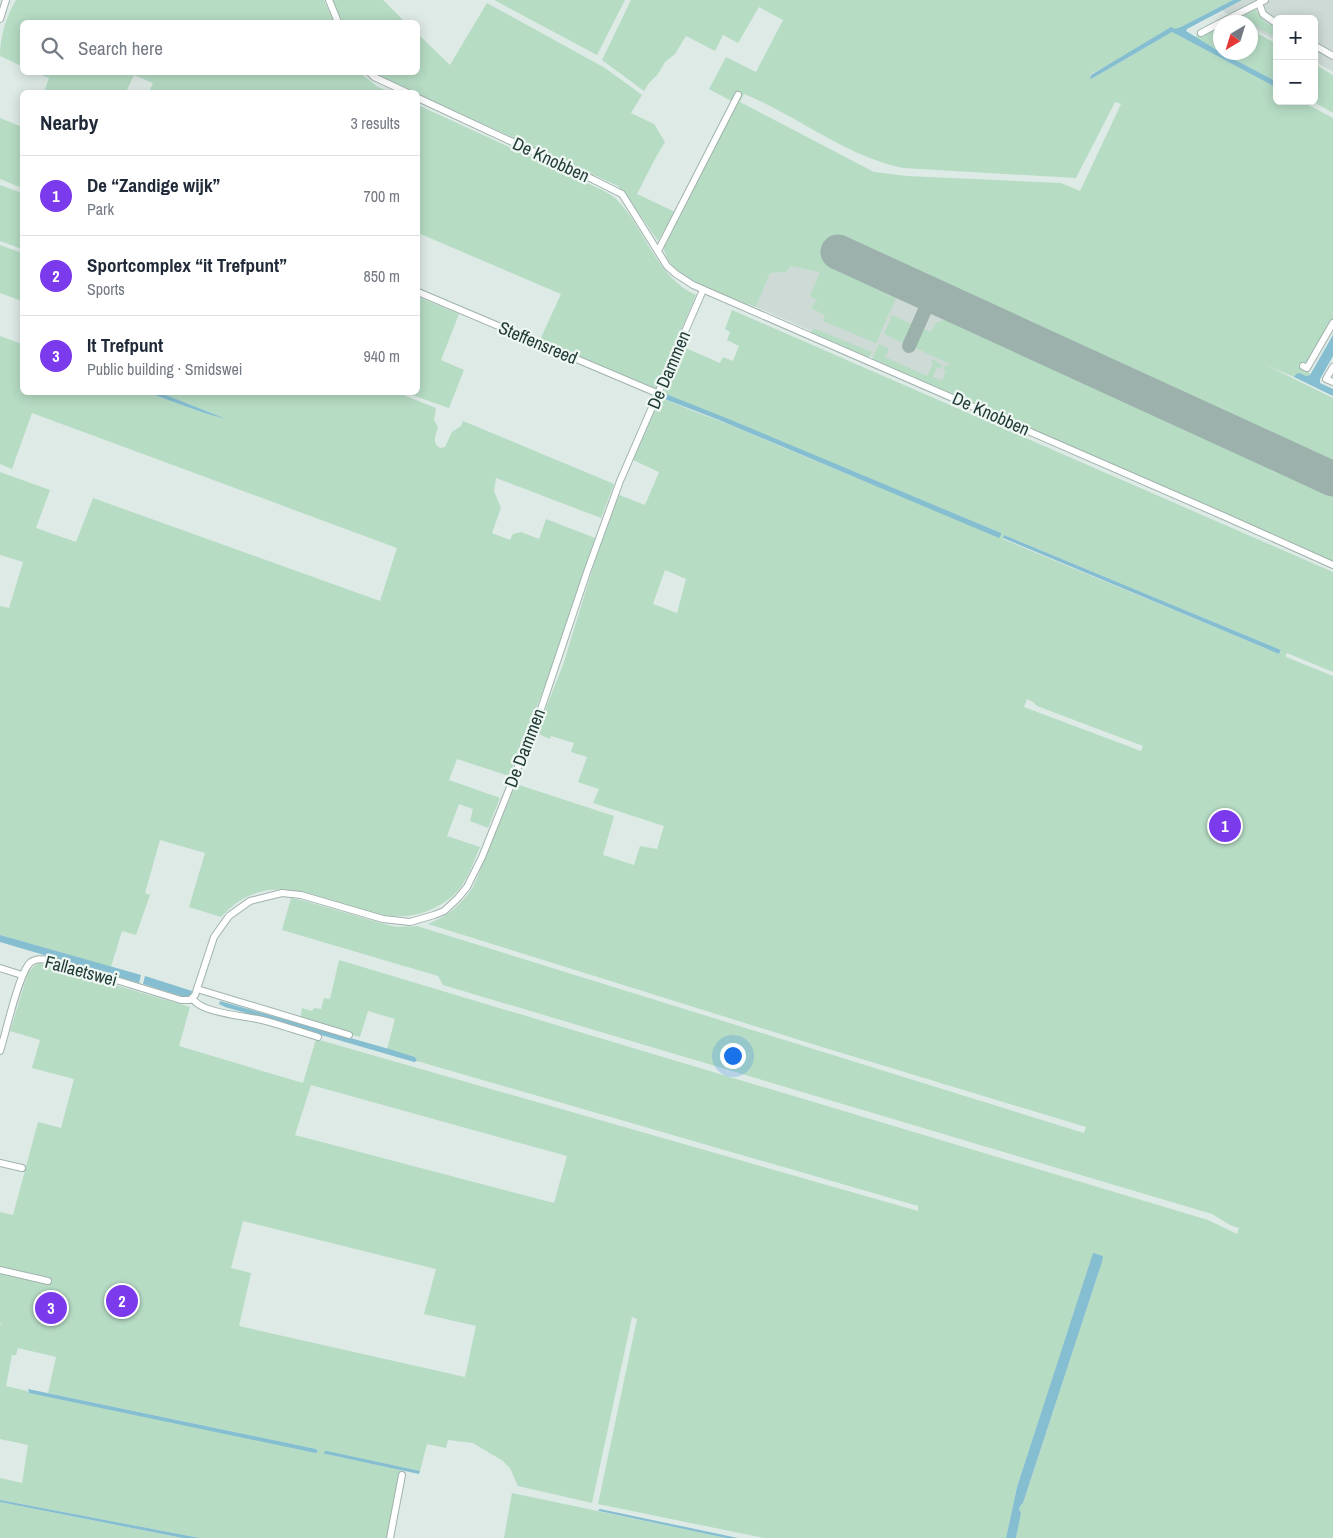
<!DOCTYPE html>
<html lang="en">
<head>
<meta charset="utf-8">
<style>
  :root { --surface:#fff; --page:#f2f2f3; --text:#1f2937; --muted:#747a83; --line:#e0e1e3; --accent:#7c3aed }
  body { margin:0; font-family:"Archivo Narrow",sans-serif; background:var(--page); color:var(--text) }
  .controls { position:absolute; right:15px; top:15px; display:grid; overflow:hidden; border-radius:8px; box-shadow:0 2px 12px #0003 }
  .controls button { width:45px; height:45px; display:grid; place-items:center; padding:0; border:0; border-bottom:1px solid var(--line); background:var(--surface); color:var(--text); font:25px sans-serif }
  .compass { position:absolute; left:1213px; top:15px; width:45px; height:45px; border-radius:50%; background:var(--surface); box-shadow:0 2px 12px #0003; rotate:218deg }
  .you { position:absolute; left:732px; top:1055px; width:18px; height:18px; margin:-12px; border:4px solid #fff; border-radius:50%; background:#1a73e8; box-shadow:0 0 0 8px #1a73e833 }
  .badge { display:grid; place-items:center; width:32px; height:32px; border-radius:50%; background:var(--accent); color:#fff; font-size:16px; font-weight:700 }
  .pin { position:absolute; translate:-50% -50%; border:2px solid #fff; box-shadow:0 1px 5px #0006 }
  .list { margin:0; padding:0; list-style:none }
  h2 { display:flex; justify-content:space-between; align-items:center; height:65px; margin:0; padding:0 20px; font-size:21px }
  h2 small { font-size:16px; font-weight:400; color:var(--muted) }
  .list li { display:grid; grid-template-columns:32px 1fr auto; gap:15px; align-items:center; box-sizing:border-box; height:80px; padding:0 20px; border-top:1px solid var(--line) }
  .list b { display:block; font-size:19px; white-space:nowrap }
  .list p { margin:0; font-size:16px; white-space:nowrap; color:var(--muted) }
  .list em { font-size:16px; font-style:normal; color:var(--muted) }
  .icon { flex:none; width:28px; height:28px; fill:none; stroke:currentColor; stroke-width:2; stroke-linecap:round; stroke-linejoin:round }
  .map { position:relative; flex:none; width:1333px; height:1538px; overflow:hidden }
  .search { position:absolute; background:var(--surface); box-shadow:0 2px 12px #0003; left:20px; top:20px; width:400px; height:55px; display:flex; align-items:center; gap:12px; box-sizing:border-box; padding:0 18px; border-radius:8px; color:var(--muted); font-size:19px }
  .panel { position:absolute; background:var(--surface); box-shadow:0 2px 12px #0003; left:20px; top:90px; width:400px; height:305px; border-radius:8px }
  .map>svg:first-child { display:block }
  .built { fill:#cddad5 }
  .green { fill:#b6dcc4; fill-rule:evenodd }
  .water { fill:#85bed1 }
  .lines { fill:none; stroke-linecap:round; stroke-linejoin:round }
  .taxiway { stroke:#9cb0ac; stroke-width:14 }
  .runway { stroke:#9cb0ac; stroke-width:35 }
  .minor-casing { stroke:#a1b2ad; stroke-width:8 }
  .minor { stroke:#fff; stroke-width:6 }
  .labels { text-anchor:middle; stroke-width:4.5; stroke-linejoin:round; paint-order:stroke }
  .street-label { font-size:18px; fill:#1f3a35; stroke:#eff7f3 }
</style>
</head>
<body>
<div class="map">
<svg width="1333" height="1538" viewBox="0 0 1333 1538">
  <rect width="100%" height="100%" fill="#deeae6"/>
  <!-- built -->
  <g class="built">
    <path d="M 1237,0 L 1333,0 L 1333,72 L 1314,61 L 1314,19 L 1277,19 L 1277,41 L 1251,27 L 1250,22 L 1243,22 L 1219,9 Z"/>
    <path d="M 850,207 L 1333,398 L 1333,557 L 756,307 L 770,273 L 786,272 Z"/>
  </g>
  <!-- green -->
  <g class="green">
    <path d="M 16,0 L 324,0 L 334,22 L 22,22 L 22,66 L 0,56 C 0,37 6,17 16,0 Z"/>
    <path d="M 331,0 L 383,0 L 405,22 L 341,22 Z"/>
    <path d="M 494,0 L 625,0 L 597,55 Z"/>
    <path d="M 631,0 L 1233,0 L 1091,74 L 1090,78 L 1093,78 L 1172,32 L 1277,88 L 1277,101 L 1301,101 L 1333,118 L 1333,319 L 1309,362 L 1305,364 L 1300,363 L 1298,366 L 1311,374 L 1310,375 L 1306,376 L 1296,374 L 1294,377 L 1266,365 L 1333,398 L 1333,467 L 909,272 L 907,275 L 841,245 L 834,259 L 900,289 L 876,343 L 823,321 L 825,315 L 811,308 L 817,300 L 810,296 L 820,272 L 791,266 L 786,272 L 770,273 L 756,307 C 732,297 664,278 664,247 L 737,104 L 709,89 L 726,57 L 756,72 L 783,20 L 759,7 L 738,43 L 723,35 L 715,51 L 686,36 L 675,54 L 665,62 L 658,74 L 649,83 L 644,91 L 602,60 ZM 744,94 C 798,116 845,156 903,168 L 1076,178 L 1115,102 L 1121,104 L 1080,191 L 1061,183 L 907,176 L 874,172 L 740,102 Z"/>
    <path d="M 487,3 L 605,68 L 642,95 L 631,113 L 654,124 L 665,142 L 656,157 L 637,194 L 675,212 L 658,241 L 631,202 L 618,186 L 418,94 L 418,92 C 404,92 386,80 375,73 L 418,72 L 418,34 L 450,65 Z"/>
    <path d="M 1251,9 L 1255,10 L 1265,22 L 1277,29 L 1277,38 L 1246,21 L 1226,22 Z"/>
    <path d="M 1220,25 L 1220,51 L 1195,38 L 1198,32 L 1201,36 Z"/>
    <path d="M 1251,30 L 1277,44 L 1277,82 L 1222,53 L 1250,52 Z"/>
    <path d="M 1314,64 L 1333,75 L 1333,113 L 1312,101 L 1314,101 Z"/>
    <path d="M 37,73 L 360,73 L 378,87 L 391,92 L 149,92 L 153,83 L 134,75 L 126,92 L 118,90 L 117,92 L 44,92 L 49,78 Z"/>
    <path d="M 418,105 L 589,184 C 600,189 611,193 619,202 C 646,231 657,278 696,295 L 656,389 L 540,340 L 561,294 L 418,233 Z"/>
    <path d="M 0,118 L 22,127 L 22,188 L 0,179 Z"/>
    <path d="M 0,185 L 22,193 L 22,249 L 0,241 Z"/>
    <path d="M 0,245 L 22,253 L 22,301 L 0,293 Z"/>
    <path d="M 418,297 L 459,314 L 441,360 L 464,370 L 449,408 L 406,393 L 418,392 Z"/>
    <path d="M 732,310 L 1333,572 L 1333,672 L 1287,653 L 1286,655 L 1286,657 L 1333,676 L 1333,1538 L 1016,1538 L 1021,1513 L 1019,1509 L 1021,1505 L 1023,1503 L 1102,1262 L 1093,1254 L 1017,1487 L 1006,1538 L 764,1538 L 598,1504 L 637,1319 L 632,1317 L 592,1503 L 518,1486 L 510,1468 L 503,1461 L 473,1443 L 448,1440 L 446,1448 L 427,1444 L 420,1471 L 325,1451 L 326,1454 L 401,1470 L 387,1538 L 200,1538 L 0,1500 L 0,1478 L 22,1483 L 28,1445 L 0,1439 L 0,1324 L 3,1324 L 0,1323 L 0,1212 L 13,1215 L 38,1122 L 61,1128 L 74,1079 L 32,1068 L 40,1040 L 10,1031 L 28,973 L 35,965 L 40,963 L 190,1007 L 179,1046 L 303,1083 L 316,1039 L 918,1211 L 918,1206 L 417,1061 L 415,1057 L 387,1049 L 395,1019 L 368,1011 L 360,1037 L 300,1020 L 302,1008 L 312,1011 L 314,1008 L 321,1009 L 324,998 L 330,999 L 339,960 L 1208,1220 L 1237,1234 L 1239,1228 L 1230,1225 L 1212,1214 L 443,985 L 438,976 L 282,930 L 291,898 L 305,901 L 388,925 L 397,927 L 417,926 L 1084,1133 L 1086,1127 L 809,1043 L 428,924 C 448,916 462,904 473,887 L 516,784 L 614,816 L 603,855 L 634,865 L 640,846 L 657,849 L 664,826 L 593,803 L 599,789 L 578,782 L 587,757 L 571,752 L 574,743 L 551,736 L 550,739 L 536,733 L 563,665 L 595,561 L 619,495 L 645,505 L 659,472 L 633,460 L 683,347 L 720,363 L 723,357 L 733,361 L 739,346 L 727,340 L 730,332 L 725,329 ZM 666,394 L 1001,533 C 912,501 826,466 740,429 C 714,418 688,410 662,398 ZM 1004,535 L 1281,650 L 1281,652 L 1279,654 L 1003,539 ZM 665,570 L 686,579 L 677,613 L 653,604 ZM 1027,699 L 1033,702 L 1037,706 L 1143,746 L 1141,751 L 1024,707 ZM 311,1085 L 567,1156 L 554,1203 L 295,1135 ZM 243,1221 L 436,1269 L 424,1314 L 476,1326 L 465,1377 L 239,1326 L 251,1273 L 231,1268 ZM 18,1348 L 56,1357 L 48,1393 L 316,1449 L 318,1450 L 317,1452 L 29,1393 L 27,1391 L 6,1386 L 12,1355 L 16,1355 Z"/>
    <path d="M 892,315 L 916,326 L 908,345 L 884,334 Z"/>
    <path d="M 951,317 L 1333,492 L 1333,562 L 874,361 L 872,359 L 879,344 L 889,349 L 885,357 L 927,376 L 933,364 L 931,362 L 932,359 L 942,365 L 941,369 L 937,367 L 933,377 L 942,381 L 946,371 L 943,370 L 945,365 L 949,366 L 950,364 L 911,346 L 919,327 L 931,332 L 936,323 Z"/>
    <path d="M 813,329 L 815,329 L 872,352 L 869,357 L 866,358 L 810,333 Z"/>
    <path d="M 0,336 L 22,344 L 22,392 L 149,393 L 204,413 L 223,418 L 161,393 L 398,393 L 436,408 L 434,420 L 438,427 C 436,435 431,443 440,448 L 445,447 L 452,432 L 461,426 L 463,421 L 614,484 L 601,518 L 496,478 L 494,491 L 501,508 L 492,533 L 510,540 L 513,534 L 521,532 L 539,539 L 546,519 L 595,538 L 552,668 L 509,776 L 457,759 L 449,780 L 500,798 L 488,828 L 470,821 L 473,809 L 459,804 L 447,836 L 480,847 C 475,858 471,871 464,882 C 458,893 448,901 436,907 C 365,946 288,843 221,917 L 189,907 L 205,853 L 160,840 L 145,893 L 150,895 L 136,935 L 122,931 L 111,967 L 0,935 L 0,606 L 9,608 L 23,562 L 0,555 L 0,472 L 50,490 L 36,528 L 76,542 L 93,498 L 380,601 L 397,548 L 32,413 L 12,469 L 0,464 Z"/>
    <path d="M 512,1493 L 726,1538 L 504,1538 Z"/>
    <path d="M 0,1502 L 183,1538 L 0,1538 Z"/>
  </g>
  <!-- water -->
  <g class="water">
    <path d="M 1233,0 L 1242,0 L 1187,29 L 1186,31 L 1220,52 L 1277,82 L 1277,88 L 1172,32 L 1093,78 L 1090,79 L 1091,75 L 1171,27 L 1175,29 L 1181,27 Z"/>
    <path d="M 1333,335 L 1333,356 L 1320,379 L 1320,383 L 1333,389 L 1333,396 L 1294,377 L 1296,374 L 1299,373 L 1306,376 L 1310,375 Z"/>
    <path d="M 149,393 L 161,393 L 226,419 L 204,413 Z"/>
    <path d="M 666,394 L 731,420 L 1001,533 L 1001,535 L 999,538 L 719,420 L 662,398 Z"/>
    <path d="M 1004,535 L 1281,650 L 1279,654 L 1003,538 Z"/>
    <path d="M 0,935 L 141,975 L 139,983 L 0,942 Z"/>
    <path d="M 145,976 L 192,991 L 191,996 L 184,997 L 146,985 L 143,984 Z"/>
    <path d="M 220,1001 L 389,1049 L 415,1057 L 417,1061 L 414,1062 L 225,1007 L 219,1004 Z"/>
    <path d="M 1093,1253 L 1103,1256 L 1102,1262 L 1023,1503 L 1021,1505 L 1019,1509 L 1021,1513 L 1016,1538 L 1006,1538 L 1017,1487 Z"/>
    <path d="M 28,1389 L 316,1449 L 318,1451 L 316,1453 L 29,1393 Z"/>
    <path d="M 325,1451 L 327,1451 L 420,1471 L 419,1474 L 326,1454 L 324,1454 Z"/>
    <path d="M 0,1500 L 200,1538 L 183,1538 L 0,1502 Z"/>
    <path d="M 600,1509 L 738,1538 L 726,1538 L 599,1511 L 598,1510 Z"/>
  </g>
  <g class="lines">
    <!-- taxiway -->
    <path class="taxiway" d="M 909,346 L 932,294"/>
    <!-- runway -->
    <path class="runway" d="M 838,252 L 1333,479"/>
    <!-- minor casing -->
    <g class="minor-casing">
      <g id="minor">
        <path d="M 329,0 L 338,22"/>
        <path d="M 1259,3 L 1263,14 L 1277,24"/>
        <path d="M 0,19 L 6,0"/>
        <path d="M 1222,22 L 1265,0"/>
        <path d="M 1201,33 L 1220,23"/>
        <path d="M 1314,45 L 1333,56"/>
        <path d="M 369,72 L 374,77 L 406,92"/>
        <path d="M 418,98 L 592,179 L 622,194 L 667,266 L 676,274 L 693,285 L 1228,518 L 1333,565"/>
        <path d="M 658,251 L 738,95"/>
        <path d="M 418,292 L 659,394"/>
        <path d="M 1303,366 L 1307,368 L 1333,323"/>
        <path d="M 1333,367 L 1326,379 L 1333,382"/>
        <path d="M 0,968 L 22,975"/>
        <path d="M 197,989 L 349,1035"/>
        <path d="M 193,999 C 201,1013 246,1016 262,1020 C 281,1025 299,1031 318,1037"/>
        <path d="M 0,1051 C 6,1033 19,971 31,962 C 38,957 46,960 54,961 L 181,1000 L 190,1000 L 195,995 L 214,937 L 229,916 L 250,901 L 282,893 L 301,895 L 383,919 L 410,922 L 434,915 L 444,911 L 458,898 L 467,887 L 482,857 L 539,715 L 587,572 L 620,481 L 703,290"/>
        <path d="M 0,1163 L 22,1168"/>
        <path d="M 0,1270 L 48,1281"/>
        <path d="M 390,1538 L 402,1475"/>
      </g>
    </g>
    <!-- minor -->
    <use href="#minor" class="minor"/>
  </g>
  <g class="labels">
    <!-- street labels -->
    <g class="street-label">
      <text transform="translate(551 160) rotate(25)" y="6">De Knobben</text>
      <text transform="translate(538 343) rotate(23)" y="6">Steffensreed</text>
      <text transform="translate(669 370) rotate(-67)" y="6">De Dammen</text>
      <text transform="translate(991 414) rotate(24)" y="6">De Knobben</text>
      <text transform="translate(525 748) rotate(-69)" y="6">De Dammen</text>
      <text transform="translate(81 971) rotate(15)" y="6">Fallaetswei</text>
    </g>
  </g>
</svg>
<div class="controls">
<button>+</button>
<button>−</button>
</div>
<svg class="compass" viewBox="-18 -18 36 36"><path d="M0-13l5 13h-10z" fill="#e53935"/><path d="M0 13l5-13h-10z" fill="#747a83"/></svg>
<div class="you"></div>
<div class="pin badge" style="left:1225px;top:826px">1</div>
<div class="pin badge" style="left:122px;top:1301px">2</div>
<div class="pin badge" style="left:51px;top:1308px">3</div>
<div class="search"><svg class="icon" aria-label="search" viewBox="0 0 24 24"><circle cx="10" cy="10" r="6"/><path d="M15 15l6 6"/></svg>Search here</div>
<section class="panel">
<h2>Nearby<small>3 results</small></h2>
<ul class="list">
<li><span class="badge">1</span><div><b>De “Zandige wijk”</b><p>Park</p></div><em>700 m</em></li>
<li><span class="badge">2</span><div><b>Sportcomplex “it Trefpunt”</b><p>Sports</p></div><em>850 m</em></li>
<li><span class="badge">3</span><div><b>It Trefpunt</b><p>Public building · Smidswei</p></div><em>940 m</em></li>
</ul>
</section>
</div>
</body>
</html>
